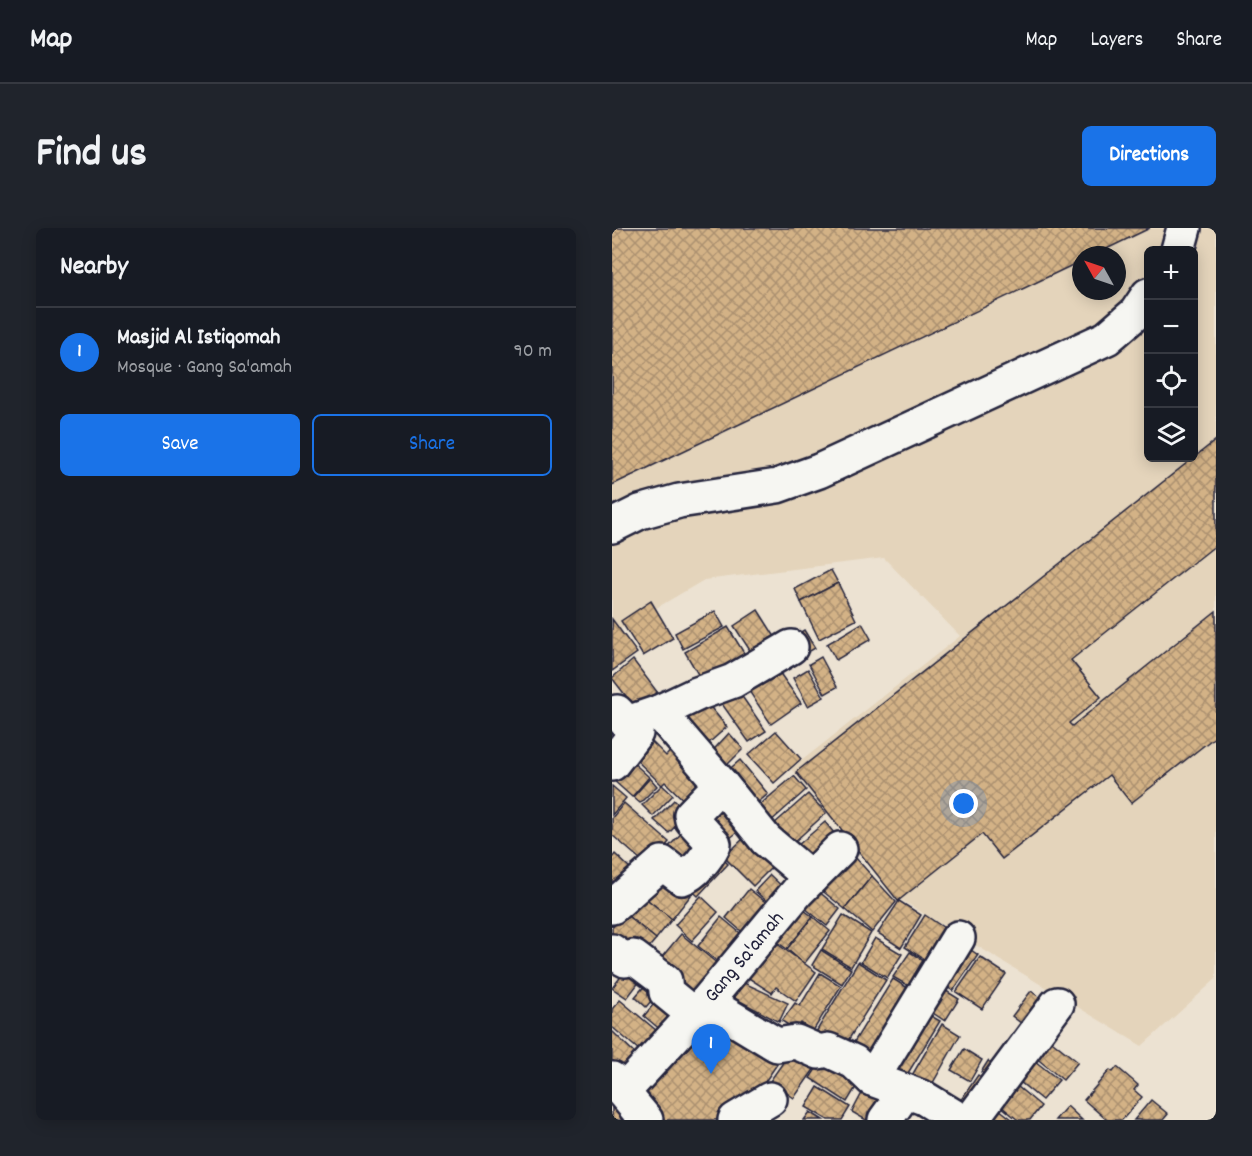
<!DOCTYPE html>
<html lang="en">
<head>
<meta charset="utf-8">
<style>
  :root { --surface:#171b24; --page:#20242c; --text:#f1f3f6; --muted:#9ea1a6; --line:#363941; --accent:#1a73e8 }
  body { margin:0; font-family:Dekko,sans-serif; background:var(--page); color:var(--text) }
  .controls { position:absolute; right:18px; top:18px; display:grid; overflow:hidden; border-radius:9px; box-shadow:0 3px 15px #0003 }
  .controls button { width:54px; height:54px; display:grid; place-items:center; padding:0; border:0; border-bottom:2px solid var(--line); background:var(--surface); color:var(--text); font:30px sans-serif }
  .compass { position:absolute; left:460px; top:18px; width:54px; height:54px; border-radius:50%; background:var(--surface); box-shadow:0 3px 15px #0003; rotate:310deg }
  .you { position:absolute; left:352px; top:576px; width:21px; height:21px; margin:-15px; border:4px solid #fff; border-radius:50%; background:#1a73e8; box-shadow:0 0 0 9px #1a73e833 }
  .badge { display:grid; place-items:center; width:39px; height:39px; border-radius:50%; background:var(--accent); color:#fff; font-size:20px; font-weight:700 }
  .pin { position:absolute; translate:-50% -50px; filter:drop-shadow(0 2px 3px #0008) }
  .pin::after { content:''; position:absolute; top:32px; width:21px; height:18px; background:inherit; clip-path:polygon(0 0,100% 0,50% 100%) }
  .list { margin:0; padding:0; list-style:none }
  h2 { display:flex; justify-content:space-between; align-items:center; height:78px; margin:0; padding:0 24px; font-size:26px }
  h2 small { font-size:20px; font-weight:400; color:var(--muted) }
  .list li { display:grid; grid-template-columns:39px 1fr auto; gap:18px; align-items:center; box-sizing:border-box; height:90px; padding:0 24px; border-top:2px solid var(--line) }
  .list b { display:block; font-size:22px; white-space:nowrap }
  .list p { margin:0; font-size:20px; white-space:nowrap; color:var(--muted) }
  .list em { font-size:20px; font-style:normal; color:var(--muted) }
  .actions { display:flex; gap:12px; padding:18px 24px }
  .actions a { flex:1; padding:14px 0; border:2px solid var(--accent); border-radius:9px; text-align:center; font-size:21px; color:var(--accent) }
  .actions .main { background:var(--accent); color:#fff }
  .icon { flex:none; width:33px; height:33px; fill:none; stroke:currentColor; stroke-width:2; stroke-linecap:round; stroke-linejoin:round }
  .map { position:relative; flex:none; width:604px; height:892px; overflow:hidden; border-radius:9px }
  header { display:flex; align-items:center; gap:36px; box-sizing:border-box; height:84px; padding:0 30px; background:var(--surface); border-bottom:2px solid var(--line) }
  header strong { font-size:28px }
  nav { display:flex; gap:33px; margin-inline-start:auto; font-size:21px }
  .intro { display:flex; align-items:center; justify-content:space-between; box-sizing:border-box; height:144px; padding:0 36px }
  h1 { margin:0; font-size:42px }
  .button { padding:15px 27px; border-radius:9px; background:var(--accent); color:#fff; font-size:21px; font-weight:700 }
  main { display:flex; gap:36px; padding:0 36px }
  aside { flex:1; background:var(--surface); border-radius:9px; box-shadow:0 3px 15px #0003 }
  .map>svg:first-child { display:block }
  .built { fill:#e4d4bb; fill-rule:evenodd }
  .building { fill:url(#building-cross-hatch); stroke:#22223b; stroke-width:1.5 }
  .lines { fill:none; stroke-linecap:round; stroke-linejoin:round }
  .minor-casing { stroke:#22223b; stroke-width:38 }
  .minor { stroke:#f6f6f2; stroke-width:33 }
  .labels { text-anchor:middle; stroke-width:4.5; stroke-linejoin:round; paint-order:stroke }
  .street-label { font-size:21px; fill:#22223b; stroke:#f6f6f2 }
</style>
</head>
<body>
<header>
<strong>Map</strong>
<nav><a>Map</a><a>Layers</a><a>Share</a></nav>
</header>
<div class="intro"><h1>Find us</h1><a class="button">Directions</a></div>
<main>
<aside>
<h2>Nearby<small></small></h2>
<ul class="list">
<li><span class="badge">1</span><div><b>Masjid Al Istiqomah</b><p>Mosque · Gang Sa'amah</p></div><em>90 m</em></li>
</ul>
<div class="actions"><a class="main">Save</a><a>Share</a></div>
</aside>
<div class="map">
<svg width="604" height="892" viewBox="0 0 604 892">
  <defs>
    <pattern id="building-cross-hatch" width="8" height="8" patternUnits="userSpaceOnUse" patternTransform="scale(1.5)"><rect width="8" height="8" fill="#d3b286"/><path d="M0 0l8 8M0 8l8-8" fill="none" stroke="#ab906f"/></pattern>
  </defs>
  <rect width="100%" height="100%" fill="#ece2d2"/>
  <filter id="ink" filterUnits="userSpaceOnUse"><feTurbulence type="fractalNoise" baseFrequency=".0167" numOctaves="2"/><feDisplacementMap in="SourceGraphic" scale="12" xChannelSelector="R" yChannelSelector="G"/><feConvolveMatrix kernelMatrix="1 2 1 2 8 2 1 2 1" color-interpolation-filters="sRGB"/></filter>
  <g filter="url(#ink)">
    <!-- built -->
    <path class="built" d="M 0,0 L 604,0 L 604,751 L 530,818 L 281,667 L 179,541 L 348,408 L 272,330 L 92,352 L 0,406 ZM 536,22 L 582,22 L 582,230 L 536,230 ZM 469,27 L 505,27 L 505,63 L 469,63 Z"/>
    <!-- building -->
    <g class="building">
      <path d="M 0,0 L 538,0 L 482,27 L 469,27 L 469,33 L 0,257 Z"/>
      <path d="M 604,212 L 604,317 L 459,432 L 489,469 L 457,495 L 460,498 L 604,383 L 604,508 L 519,575 L 497,547 L 390,631 L 370,606 L 286,673 L 184,544 Z"/>
      <path d="M 219,342 L 226,355 L 189,374 L 183,361 Z"/>
      <path d="M 226,355 L 244,392 L 207,411 L 189,374 Z"/>
      <path d="M 39,373 L 61,410 L 31,428 L 9,393 Z"/>
      <path d="M 146,382 L 165,412 L 141,427 L 122,398 Z"/>
      <path d="M 103,383 L 112,399 L 71,421 L 63,405 Z"/>
      <path d="M 0,391 L 25,425 L 0,443 Z"/>
      <path d="M 250,395 L 259,411 L 224,432 L 215,416 Z"/>
      <path d="M 116,399 L 135,430 L 91,455 L 73,424 Z"/>
      <path d="M 192,402 L 203,420 L 188,429 L 177,411 Z"/>
      <path d="M 209,429 L 225,459 L 213,466 L 197,436 Z"/>
      <path d="M 21,432 L 49,469 L 28,486 L 0,450 Z"/>
      <path d="M 160,434 L 189,475 L 159,496 L 131,454 Z"/>
      <path d="M 196,441 L 212,469 L 196,478 L 181,450 Z"/>
      <path d="M 122,457 L 154,503 L 137,514 L 105,469 Z"/>
      <path d="M 90,469 L 115,499 L 90,521 L 65,491 Z"/>
      <path d="M 164,503 L 189,531 L 162,555 L 136,527 Z"/>
      <path d="M 117,505 L 131,521 L 109,543 L 94,530 Z"/>
      <path d="M 36,510 L 54,528 L 62,519 L 102,558 L 81,581 L 53,554 L 50,557 L 19,527 Z"/>
      <path d="M 16,530 L 37,549 L 20,569 L 0,551 Z"/>
      <path d="M 128,532 L 156,566 L 142,578 L 114,544 Z"/>
      <path d="M 182,548 L 194,562 L 157,595 L 144,580 Z"/>
      <path d="M 38,550 L 45,558 L 28,575 L 21,569 Z"/>
      <path d="M 50,557 L 61,567 L 41,588 L 30,577 Z"/>
      <path d="M 0,558 L 14,570 L 0,587 Z"/>
      <path d="M 107,566 L 133,598 L 112,615 L 87,583 Z"/>
      <path d="M 196,566 L 214,585 L 180,616 L 162,596 Z"/>
      <path d="M 62,572 L 76,585 L 57,605 L 42,592 Z"/>
      <path d="M 12,575 L 57,614 L 36,638 L 0,607 L 0,590 Z"/>
      <path d="M 213,594 L 232,617 L 205,639 L 186,617 Z"/>
      <path d="M 77,597 L 99,618 L 72,647 L 50,626 Z"/>
      <path d="M 131,611 L 160,639 L 141,658 L 112,629 Z"/>
      <path d="M 234,619 L 260,648 L 233,681 L 203,657 Z"/>
      <path d="M 104,624 L 116,636 L 86,668 L 73,656 Z"/>
      <path d="M 3,626 L 18,640 L 0,660 L 0,630 Z"/>
      <path d="M 48,642 L 79,667 L 60,691 L 28,666 Z"/>
      <path d="M 158,647 L 180,668 L 166,683 L 143,663 Z"/>
      <path d="M 260,648 L 284,674 L 260,704 L 233,681 Z"/>
      <path d="M 195,654 L 228,681 L 215,698 L 182,671 Z"/>
      <path d="M 137,661 L 166,684 L 142,714 L 114,690 Z"/>
      <path d="M 28,666 L 60,691 L 44,711 L 12,685 Z"/>
      <path d="M 89,668 L 106,684 L 80,713 L 63,697 Z"/>
      <path d="M 287,673 L 309,687 L 289,720 L 266,705 Z"/>
      <path d="M 184,676 L 201,689 L 175,721 L 158,709 Z"/>
      <path d="M 12,685 L 44,711 L 28,730 L 0,708 L 0,700 Z"/>
      <path d="M 231,687 L 259,705 L 239,739 L 210,721 Z"/>
      <path d="M 313,687 L 344,708 L 324,739 L 293,719 Z"/>
      <path d="M 109,689 L 139,714 L 116,742 L 86,718 Z"/>
      <path d="M 201,689 L 218,703 L 192,736 L 175,721 Z"/>
      <path d="M 69,706 L 112,741 L 83,776 L 40,741 Z"/>
      <path d="M 157,710 L 204,744 L 184,773 L 164,759 L 160,765 L 135,749 Z"/>
      <path d="M 263,710 L 290,726 L 275,750 L 249,734 Z"/>
      <path d="M 349,715 L 366,727 L 341,763 L 323,751 Z"/>
      <path d="M 209,722 L 239,741 L 230,756 L 200,737 Z"/>
      <path d="M 298,724 L 324,741 L 309,765 L 281,749 Z"/>
      <path d="M 368,729 L 394,746 L 370,781 L 344,764 Z"/>
      <path d="M 21,733 L 35,744 L 15,770 L 0,760 Z"/>
      <path d="M 246,734 L 274,752 L 235,814 L 204,804 Z"/>
      <path d="M 208,745 L 229,758 L 201,803 L 189,795 L 184,802 L 170,793 L 183,775 L 188,778 Z"/>
      <path d="M 40,749 L 51,759 L 34,779 L 23,769 Z"/>
      <path d="M 121,750 L 176,775 L 167,794 L 113,765 Z"/>
      <path d="M 281,751 L 309,768 L 265,839 L 237,822 Z"/>
      <path d="M 323,756 L 347,771 L 333,793 L 309,777 Z"/>
      <path d="M 419,763 L 439,778 L 419,803 L 400,788 Z"/>
      <path d="M 49,767 L 67,782 L 50,803 L 32,788 Z"/>
      <path d="M 8,772 L 51,808 L 34,828 L 0,799 L 0,781 Z"/>
      <path d="M 307,781 L 328,793 L 293,850 L 272,838 Z"/>
      <path d="M 86,788 L 172,826 L 133,883 L 118,892 L 45,892 L 23,865 Z"/>
      <path d="M 330,796 L 348,807 L 318,860 L 299,849 Z"/>
      <path d="M 0,803 L 29,831 L 14,846 L 0,833 Z"/>
      <path d="M 431,806 L 466,834 L 451,852 L 417,824 Z"/>
      <path d="M 184,816 L 208,833 L 182,870 L 158,853 Z"/>
      <path d="M 352,821 L 370,832 L 358,853 L 339,842 Z"/>
      <path d="M 216,823 L 252,846 L 235,874 L 198,850 Z"/>
      <path d="M 414,826 L 447,852 L 430,872 L 397,845 Z"/>
      <path d="M 376,833 L 391,843 L 384,854 L 369,844 Z"/>
      <path d="M 505,839 L 526,857 L 522,862 L 530,869 L 510,892 L 495,892 L 472,872 L 498,842 L 501,844 Z"/>
      <path d="M 366,847 L 381,857 L 361,886 L 346,876 Z"/>
      <path d="M 394,849 L 429,878 L 418,892 L 406,892 L 378,869 Z"/>
      <path d="M 257,852 L 282,865 L 267,892 L 254,892 L 240,884 Z"/>
      <path d="M 206,859 L 238,879 L 230,892 L 216,892 L 194,879 Z"/>
      <path d="M 0,863 L 18,886 L 10,892 L 0,892 Z"/>
      <path d="M 539,872 L 556,886 L 551,892 L 522,892 Z"/>
      <path d="M 378,874 L 401,892 L 366,892 Z"/>
      <path d="M 455,878 L 470,892 L 443,892 Z"/>
      <path d="M 198,884 L 211,892 L 192,892 Z"/>
    </g>
    <g class="lines">
      <!-- minor casing -->
      <g class="minor-casing">
        <g id="minor">
          <path d="M 566,22 L 572,0"/>
          <path d="M 0,298 L 28,284 L 67,273 L 165,258 L 207,243 L 495,110 L 524,85 L 536,67"/>
          <path d="M 47,484 L 109,556 L 154,612 L 199,650"/>
          <path d="M 15,495 L 47,484 L 85,466 L 121,453 L 179,419"/>
          <path d="M 0,536 L 24,505 L 5,484"/>
          <path d="M 0,679 L 50,635 L 70,650 C 83,646 96,628 102,616 L 80,592 L 79,587 L 109,556"/>
          <path d="M 0,723 L 13,732 L 21,729 L 53,753 L 54,764 L 81,786"/>
          <path d="M 94,774 L 165,817 L 184,814 L 207,824 L 216,822 L 242,834 L 260,851 L 312,870 L 348,892"/>
          <path d="M 0,851 L 34,892"/>
          <path d="M 260,851 L 346,710"/>
          <path d="M 11,864 L 94,774 L 186,663 L 228,621"/>
          <path d="M 123,892 L 158,871"/>
          <path d="M 273,892 L 294,863"/>
          <path d="M 359,892 L 445,776"/>
        </g>
      </g>
      <!-- minor -->
      <use href="#minor" class="minor"/>
    </g>
  </g>
  <g class="labels">
    <!-- street labels -->
    <g class="street-label">
      <text transform="translate(131 728) rotate(-50)" y="7">Gang Sa'amah</text>
    </g>
  </g>
</svg>
<div class="controls">
<button>+</button>
<button>−</button>
<button><svg class="icon" aria-label="locate" viewBox="0 0 24 24"><circle cx="12" cy="12" r="6"/><path d="M12 2v4M12 18v4M2 12h4M18 12h4"/></svg></button>
<button><svg class="icon" aria-label="layers" viewBox="0 0 24 24"><path d="M12 4l9 5-9 5-9-5zM3 14l9 5 9-5"/></svg></button>
</div>
<svg class="compass" viewBox="-18 -18 36 36"><path d="M0-13l5 13h-10z" fill="#e53935"/><path d="M0 13l5-13h-10z" fill="#9ea1a6"/></svg>
<div class="you"></div>
<div class="pin badge" style="left:99px;top:846px">1</div>
</div>
</main>
</body>
</html>
